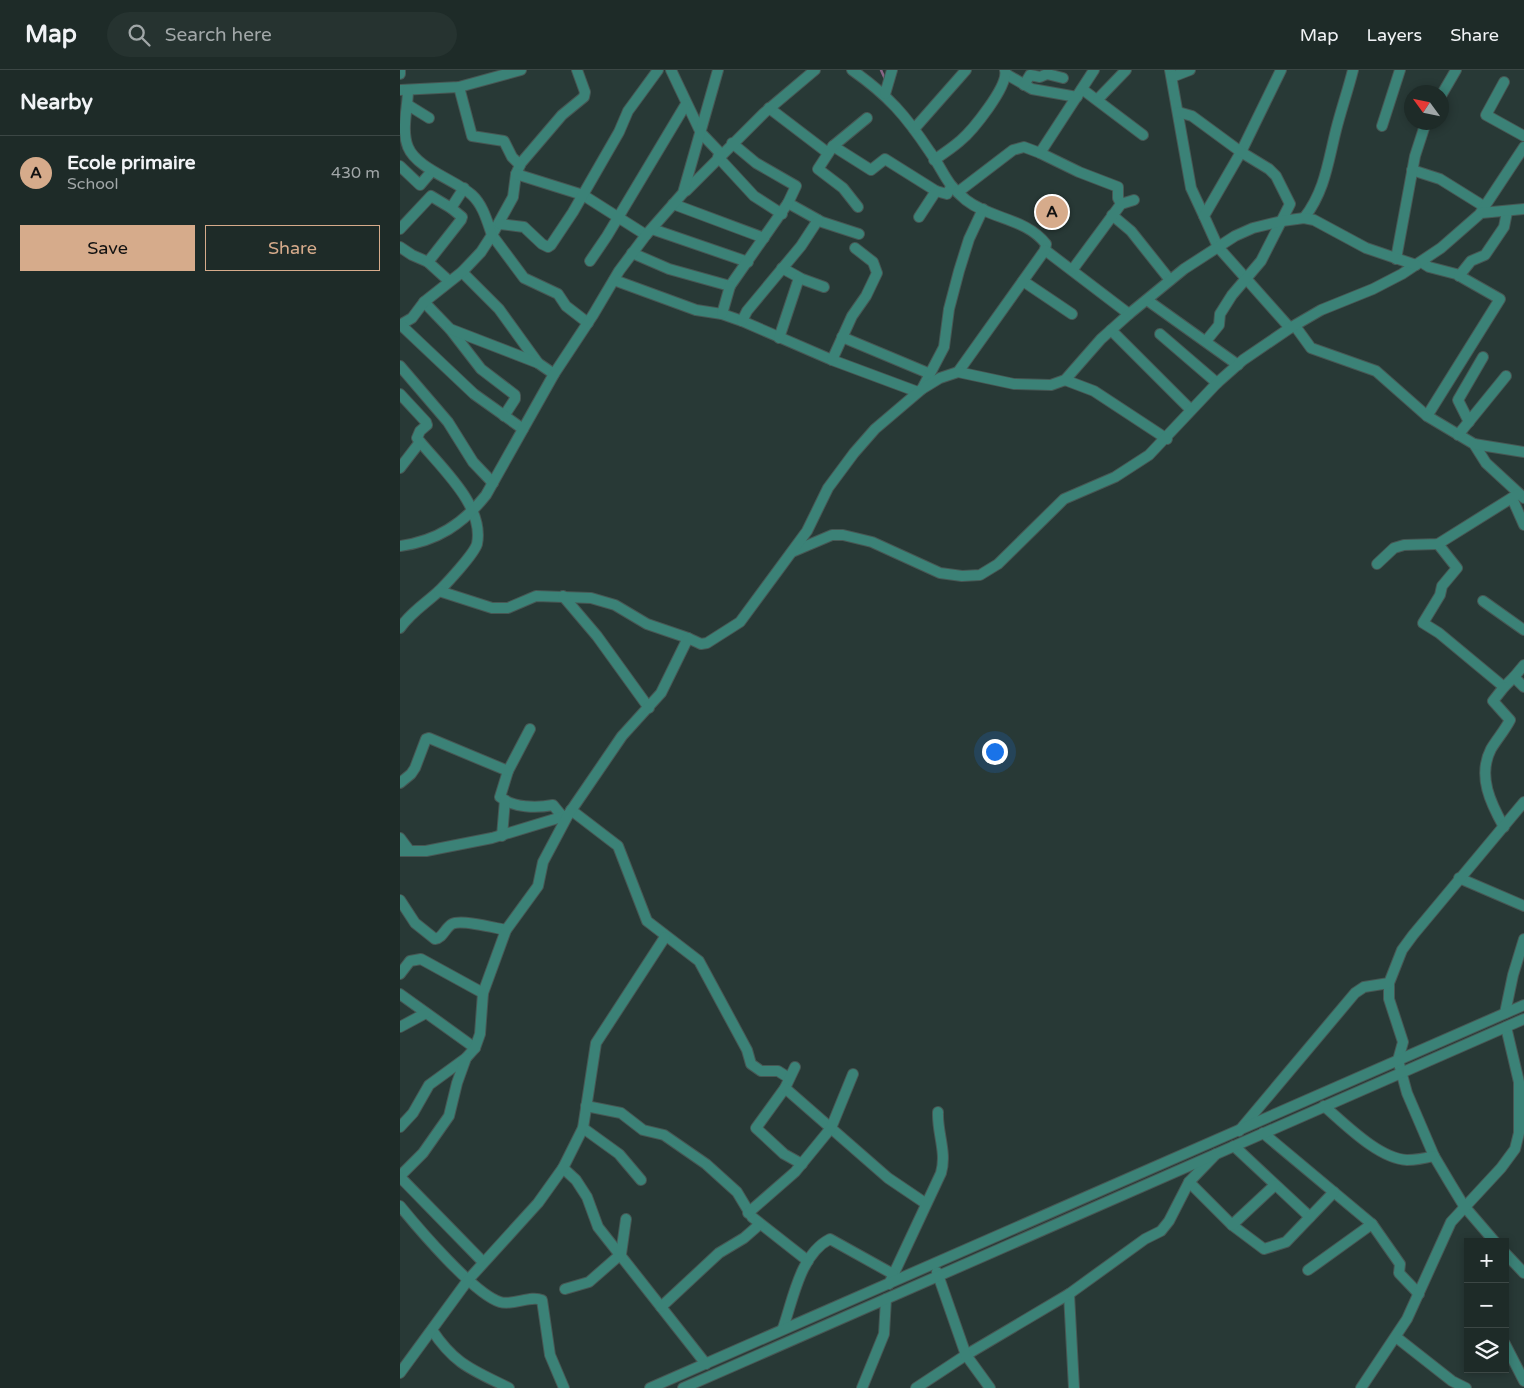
<!DOCTYPE html>
<html lang="en">
<head>
<meta charset="utf-8">
<style>
  :root { --surface:#1e2b28; --page:#263330; --text:#f1f3f6; --muted:#a1a7a8; --line:#3c4745; --accent:#d6ab8b }
  body { margin:0; font-family:"Varela Round",sans-serif; background:var(--page); color:var(--text) }
  .controls { position:absolute; right:15px; bottom:15px; display:grid; overflow:hidden; border-radius:0px; box-shadow:0 2px 8px #0003 }
  .controls button { width:45px; height:45px; display:grid; place-items:center; padding:0; border:0; border-bottom:1px solid var(--line); background:var(--surface); color:var(--text); font:25px sans-serif }
  .compass { position:absolute; left:1004px; top:15px; width:45px; height:45px; border-radius:50%; background:var(--surface); box-shadow:0 2px 8px #0003; rotate:303deg }
  .you { position:absolute; left:594px; top:681px; width:18px; height:18px; margin:-12px; border:4px solid #fff; border-radius:50%; background:#1a73e8; box-shadow:0 0 0 8px #1a73e833 }
  .badge { display:grid; place-items:center; width:32px; height:32px; border-radius:50%; background:var(--accent); color:#111; font-size:16px; font-weight:700 }
  .pin { position:absolute; translate:-50% -50%; border:2px solid #fff; box-shadow:0 1px 5px #0006 }
  .list { margin:0; padding:0; list-style:none }
  h2 { display:flex; justify-content:space-between; align-items:center; height:65px; margin:0; padding:0 20px; font-size:21px }
  h2 small { font-size:16px; font-weight:400; color:var(--muted) }
  .list li { display:grid; grid-template-columns:32px 1fr auto; gap:15px; align-items:center; box-sizing:border-box; height:75px; padding:0 20px; border-top:1px solid var(--line) }
  .list b { display:block; font-size:19px; white-space:nowrap }
  .list p { margin:0; font-size:16px; white-space:nowrap; color:var(--muted) }
  .list em { font-size:16px; font-style:normal; color:var(--muted) }
  .actions { display:flex; gap:10px; padding:15px 20px }
  .actions a { flex:1; padding:11px 0; border:1px solid var(--accent); border-radius:0px; text-align:center; font-size:18px; color:var(--accent) }
  .actions .main { background:var(--accent); color:#111 }
  .icon { flex:none; width:28px; height:28px; fill:none; stroke:currentColor; stroke-width:2; stroke-linecap:round; stroke-linejoin:round }
  .map { position:relative; flex:none; width:1124px; height:1318px; overflow:hidden }
  header { display:flex; align-items:center; gap:30px; box-sizing:border-box; height:70px; padding:0 25px; background:var(--surface); border-bottom:1px solid var(--line) }
  header strong { font-size:24px }
  nav { display:flex; gap:28px; margin-inline-start:auto; font-size:18px }
  .search { width:350px; height:45px; background:var(--page); display:flex; align-items:center; gap:12px; box-sizing:border-box; padding:0 18px; border-radius:28px; color:var(--muted); font-size:19px }
  main { display:flex }
  aside { flex:1; background:var(--surface) }
  .map>svg:first-child { display:block }
  .lines { fill:none; stroke-linecap:round; stroke-linejoin:round }
  .stream { stroke:#886586; stroke-width:2.5 }
  .minor-casing { stroke:#475754; stroke-width:12 }
  .tertiary-casing { stroke:#475754; stroke-width:12 }
  .minor { stroke:#3b8277; stroke-width:10 }
  .tertiary { stroke:#3b8277; stroke-width:10 }
</style>
</head>
<body>
<header>
<strong>Map</strong>
<div class="search"><svg class="icon" aria-label="search" viewBox="0 0 24 24"><circle cx="10" cy="10" r="6"/><path d="M15 15l6 6"/></svg>Search here</div>
<nav><a>Map</a><a>Layers</a><a>Share</a></nav>
</header>
<main>
<aside>
<h2>Nearby<small></small></h2>
<ul class="list">
<li><span class="badge">A</span><div><b>Ecole primaire</b><p>School</p></div><em>430 m</em></li>
</ul>
<div class="actions"><a class="main">Save</a><a>Share</a></div>
</aside>
<div class="map">
<svg width="1124" height="1318" viewBox="0 0 1124 1318">
  <rect width="100%" height="100%" fill="#283936"/>
  <g class="lines">
    <!-- stream -->
    <path class="stream" d="M 481,0 L 485,9"/>
    <!-- minor casing -->
    <g class="minor-casing">
      <g id="minor">
        <path d="M 177,0 L 185,22 L 184,27 L 162,45 L 121,93 L 116,104 L 113,127 L 92,165 L 124,208 L 158,224 L 166,236 L 188,253"/>
        <path d="M 271,0 L 301,63 L 321,84"/>
        <path d="M 452,0 C 489,26 506,46 530,82 C 545,103 545,113 566,130 C 590,149 626,148 646,174 L 645,180 L 729,244"/>
        <path d="M 770,0 L 791,118 L 804,146"/>
        <path d="M 881,0 L 841,82 L 804,146 L 818,177 L 890,258"/>
        <path d="M 0,4 L 0,0"/>
        <path d="M 606,4 L 632,19 L 677,27"/>
        <path d="M 772,7 L 790,0"/>
        <path d="M 1104,12 L 1086,45 L 1124,66"/>
        <path d="M 624,15 L 630,5 L 640,7 L 647,4 L 663,8"/>
        <path d="M 59,17 L 72,66 L 104,71 L 112,87 L 120,95"/>
        <path d="M 682,19 L 743,65"/>
        <path d="M 0,20 L 59,17 L 121,0"/>
        <path d="M 485,24 L 492,0"/>
        <path d="M 1042,24 L 1056,0"/>
        <path d="M 698,29 L 726,0"/>
        <path d="M 8,35 L 29,48"/>
        <path d="M 369,38 L 428,83"/>
        <path d="M 778,42 L 792,46 L 841,82 L 869,99 L 876,106 L 890,134 L 861,191 L 832,225 L 820,244 L 819,255 L 806,271"/>
        <path d="M 982,56 L 1000,0"/>
        <path d="M 514,59 L 566,0"/>
        <path d="M 332,73 L 356,93 L 396,116 L 388,133 L 422,152 L 459,164"/>
        <path d="M 433,76 L 471,100 L 485,89 L 536,121 L 547,124 L 551,117"/>
        <path d="M 640,83 L 694,0"/>
        <path d="M 318,87 L 354,126 L 382,144"/>
        <path d="M 534,90 C 543,84 552,78 560,71 C 572,61 609,16 605,0"/>
        <path d="M 0,96 L 20,115 L 32,101"/>
        <path d="M 1012,100 L 1040,109 L 1085,137"/>
        <path d="M 116,104 L 183,125 L 246,165"/>
        <path d="M 286,121 L 364,43 L 415,0"/>
        <path d="M 558,122 L 613,80 L 624,77 L 640,83 L 679,102 L 718,117 L 718,128 L 721,134"/>
        <path d="M 273,134 L 364,168"/>
        <path d="M 458,137 L 443,118 L 418,99 L 433,76 L 467,48"/>
        <path d="M 1081,142 L 1124,77"/>
        <path d="M 712,145 L 731,161 L 770,210"/>
        <path d="M 519,147 L 536,121"/>
        <path d="M 904,148 C 925,121 928,92 936,60 C 941,40 948,20 953,0"/>
        <path d="M 100,154 L 124,157 L 142,174 L 148,177 L 151,175 L 173,142 L 219,62 L 228,41 L 258,0"/>
        <path d="M 0,159 L 31,126 L 51,138"/>
        <path d="M 252,159 L 348,192"/>
        <path d="M 0,177 L 12,185 L 28,192"/>
        <path d="M 232,183 L 269,199 L 330,216 L 388,133"/>
        <path d="M 996,189 L 1015,86 L 1026,52"/>
        <path d="M 190,191 L 207,166 L 286,34"/>
        <path d="M 1021,192 L 1029,197 L 1056,204 L 1100,229 L 1027,346"/>
        <path d="M 382,198 L 402,209 L 424,217"/>
        <path d="M 673,199 L 721,134 L 734,130"/>
        <path d="M 62,202 L 99,239 L 138,293"/>
        <path d="M 1059,206 L 1071,191 L 1085,185 L 1104,157 L 1107,142"/>
        <path d="M 214,210 L 296,240 L 322,244 L 342,251 L 432,290 L 518,322"/>
        <path d="M 49,211 L 28,192 L 61,150 L 62,147 L 51,138 L 64,118"/>
        <path d="M 623,211 L 672,244"/>
        <path d="M 747,230 L 838,295"/>
        <path d="M 24,232 L 50,259 L 81,299 L 115,325 L 115,329 L 104,346"/>
        <path d="M 322,244 L 330,216"/>
        <path d="M 342,251 L 347,241 L 401,176 L 418,150"/>
        <path d="M 0,255 L 12,248 L 24,232 L 62,202 L 81,182 L 92,165 C 87,151 83,135 72,125 C 56,110 17,99 8,77 C 1,60 8,37 8,20"/>
        <path d="M 1,255 L 74,324 L 123,359"/>
        <path d="M 895,256 L 911,278 L 976,301 L 1027,346 L 1074,374 L 1086,393 L 1124,428"/>
        <path d="M 50,259 L 138,293 L 154,304"/>
        <path d="M 711,260 L 791,340"/>
        <path d="M 760,264 L 817,313"/>
        <path d="M 442,267 L 528,303"/>
        <path d="M 379,268 L 399,208"/>
        <path d="M 432,290 L 452,246 L 466,226 L 477,203 L 473,192 L 455,178"/>
        <path d="M 0,296 L 48,352 L 73,392 L 93,413"/>
        <path d="M 558,302 L 645,180"/>
        <path d="M 665,310 L 694,321 L 767,369"/>
        <path d="M 522,319 L 544,277 L 549,239 L 559,201 L 569,169 L 583,139"/>
        <path d="M 0,324 L 26,352 L 27,355 L 20,361 L 17,368 C 39,396 85,435 77,474 C 74,484 47,513 39,521 C 25,534 11,542 0,558"/>
        <path d="M 1069,352 L 1058,330 L 1083,287"/>
        <path d="M 1058,365 L 1106,306"/>
        <path d="M 1074,374 L 1124,382"/>
        <path d="M 0,398 L 20,372"/>
        <path d="M 1112,428 L 1124,455"/>
        <path d="M 1038,474 L 1057,498 L 1042,516 L 1040,525 L 1023,553 L 1039,563 L 1104,617 L 1114,607"/>
        <path d="M 0,476 C 37,471 63,454 86,425 L 154,304 L 193,245 L 219,201 L 246,165 L 283,123 L 318,0"/>
        <path d="M 392,482 L 432,465 L 443,465 L 472,472 L 540,503 L 562,506 L 580,505 L 598,494 L 664,429 L 715,407 L 749,385 L 817,313 L 843,290 L 890,258 L 921,240 L 973,219 L 1002,204 L 1041,178 L 1081,143 L 1124,139"/>
        <path d="M 977,494 L 994,478 L 1004,475 L 1038,474 L 1118,424"/>
        <path d="M 39,521 L 92,538 L 108,538 L 136,526 L 191,528 L 215,535 L 247,554 L 288,568"/>
        <path d="M 163,526 L 197,566 L 249,638"/>
        <path d="M 1083,531 L 1124,560"/>
        <path d="M 1124,595 L 1114,607 L 1124,617"/>
        <path d="M 130,659 L 108,701 L 100,727 C 113,738 137,738 153,735 L 162,746"/>
        <path d="M 0,713 L 11,704 L 15,698 L 26,669 L 29,668 L 108,701"/>
        <path d="M 171,740 L 218,776 L 247,851 L 299,891 L 347,980 L 351,994 L 361,1001 L 378,1001 L 389,1008"/>
        <path d="M 1104,757 C 1091,734 1077,706 1091,679 C 1097,669 1105,660 1110,650 L 1093,631 L 1104,617"/>
        <path d="M 102,766 L 105,730"/>
        <path d="M 0,768 L 9,780"/>
        <path d="M 0,781 L 26,781 L 92,768 L 168,745"/>
        <path d="M 1059,808 L 1124,836"/>
        <path d="M 0,830 L 15,853 L 35,869 C 43,868 45,858 52,854 C 61,849 95,858 106,860"/>
        <path d="M 0,904 L 10,891 L 21,889 L 83,923"/>
        <path d="M 989,913 L 989,929 L 1003,972 L 998,990 L 1007,1023 L 1034,1086 L 1050,1113 L 1064,1136 L 1095,1172"/>
        <path d="M 0,924 L 75,978"/>
        <path d="M 1105,943 L 1113,905 L 1124,869"/>
        <path d="M 0,957 L 26,943"/>
        <path d="M 395,997 L 385,1018 L 356,1058 L 384,1084 L 402,1094"/>
        <path d="M 385,1018 L 488,1108 L 525,1133"/>
        <path d="M 186,1036 L 221,1043 L 243,1060 L 264,1065 L 306,1094 L 337,1122 L 352,1147 L 408,1191"/>
        <path d="M 924,1036 C 945,1054 979,1089 1007,1090 C 1016,1090 1026,1088 1034,1086"/>
        <path d="M 0,1057 L 13,1043 L 29,1015 L 66,988 L 75,978 L 80,964 L 83,923 L 106,860 L 138,816 L 143,792 L 168,745 L 222,666 L 261,623 L 288,568 L 301,574 L 307,573 L 340,552 L 407,461 L 428,418 L 454,383 L 475,359 L 522,319 L 540,308 L 558,302 L 614,314 L 651,315 L 665,310 L 701,269 L 729,244 L 784,199 L 835,166 L 853,158 L 882,151 L 904,148 L 914,150 L 966,178 L 1016,195"/>
        <path d="M 183,1058 L 219,1084 L 241,1110"/>
        <path d="M 839,1061 L 955,923 L 964,917 L 989,913 L 1002,880 L 1013,865 L 1124,732"/>
        <path d="M 863,1063 L 972,1154"/>
        <path d="M 834,1076 L 910,1147"/>
        <path d="M 163,1098 L 176,1110 L 187,1127 L 198,1157 L 306,1294"/>
        <path d="M 0,1106 L 23,1083 L 49,1046 L 57,1013 L 66,988"/>
        <path d="M 0,1107 L 83,1192"/>
        <path d="M 789,1112 L 832,1155 L 864,1179 L 886,1172 L 934,1122"/>
        <path d="M 0,1136 C 18,1158 74,1224 100,1232 C 114,1236 130,1225 142,1230 L 150,1285 L 164,1318"/>
        <path d="M 348,1143 L 395,1102 L 431,1058 L 453,1004"/>
        <path d="M 832,1155 L 875,1115"/>
        <path d="M 1105,1183 L 1124,1203"/>
        <path d="M 908,1200 L 972,1154 L 1000,1194 L 999,1203 L 1019,1224"/>
        <path d="M 489,1214 L 541,1103 C 547,1082 537,1063 538,1042"/>
        <path d="M 165,1219 L 189,1212 L 221,1184 L 226,1149"/>
        <path d="M 669,1224 L 674,1318"/>
        <path d="M 261,1237 L 319,1183 L 344,1168 L 360,1154"/>
        <path d="M 383,1258 C 393,1230 400,1184 430,1169 L 493,1204"/>
        <path d="M 32,1260 C 55,1295 73,1300 109,1318"/>
        <path d="M 996,1267 L 1052,1311 L 1066,1318"/>
        <path d="M 1105,1274 L 1124,1311"/>
        <path d="M 0,1303 L 68,1210 L 138,1133 L 163,1098 L 183,1058 L 196,973 L 265,867"/>
        <path d="M 462,1318 L 484,1264 L 486,1229"/>
        <path d="M 516,1318 L 566,1285 L 669,1224 L 745,1169 L 761,1161 L 769,1151 L 789,1112 L 816,1084"/>
        <path d="M 961,1318 L 1007,1249 L 1051,1152 L 1101,1098 L 1115,1079 L 1119,1063 L 1119,1012 L 1106,957"/>
      </g>
    </g>
    <!-- tertiary casing -->
    <g class="tertiary-casing">
      <g id="tertiary">
        <path d="M 537,1202 L 566,1285 L 590,1318"/>
        <path d="M 250,1318 L 1124,935"/>
        <path d="M 283,1318 L 1124,949"/>
      </g>
    </g>
    <!-- minor -->
    <use href="#minor" class="minor"/>
    <!-- tertiary -->
    <use href="#tertiary" class="tertiary"/>
  </g>
</svg>
<div class="controls">
<button>+</button>
<button>−</button>
<button><svg class="icon" aria-label="layers" viewBox="0 0 24 24"><path d="M12 4l9 5-9 5-9-5zM3 14l9 5 9-5"/></svg></button>
</div>
<svg class="compass" viewBox="-18 -18 36 36"><path d="M0-13l5 13h-10z" fill="#e53935"/><path d="M0 13l5-13h-10z" fill="#a1a7a8"/></svg>
<div class="you"></div>
<div class="pin badge" style="left:652px;top:142px">A</div>
</div>
</main>
</body>
</html>
